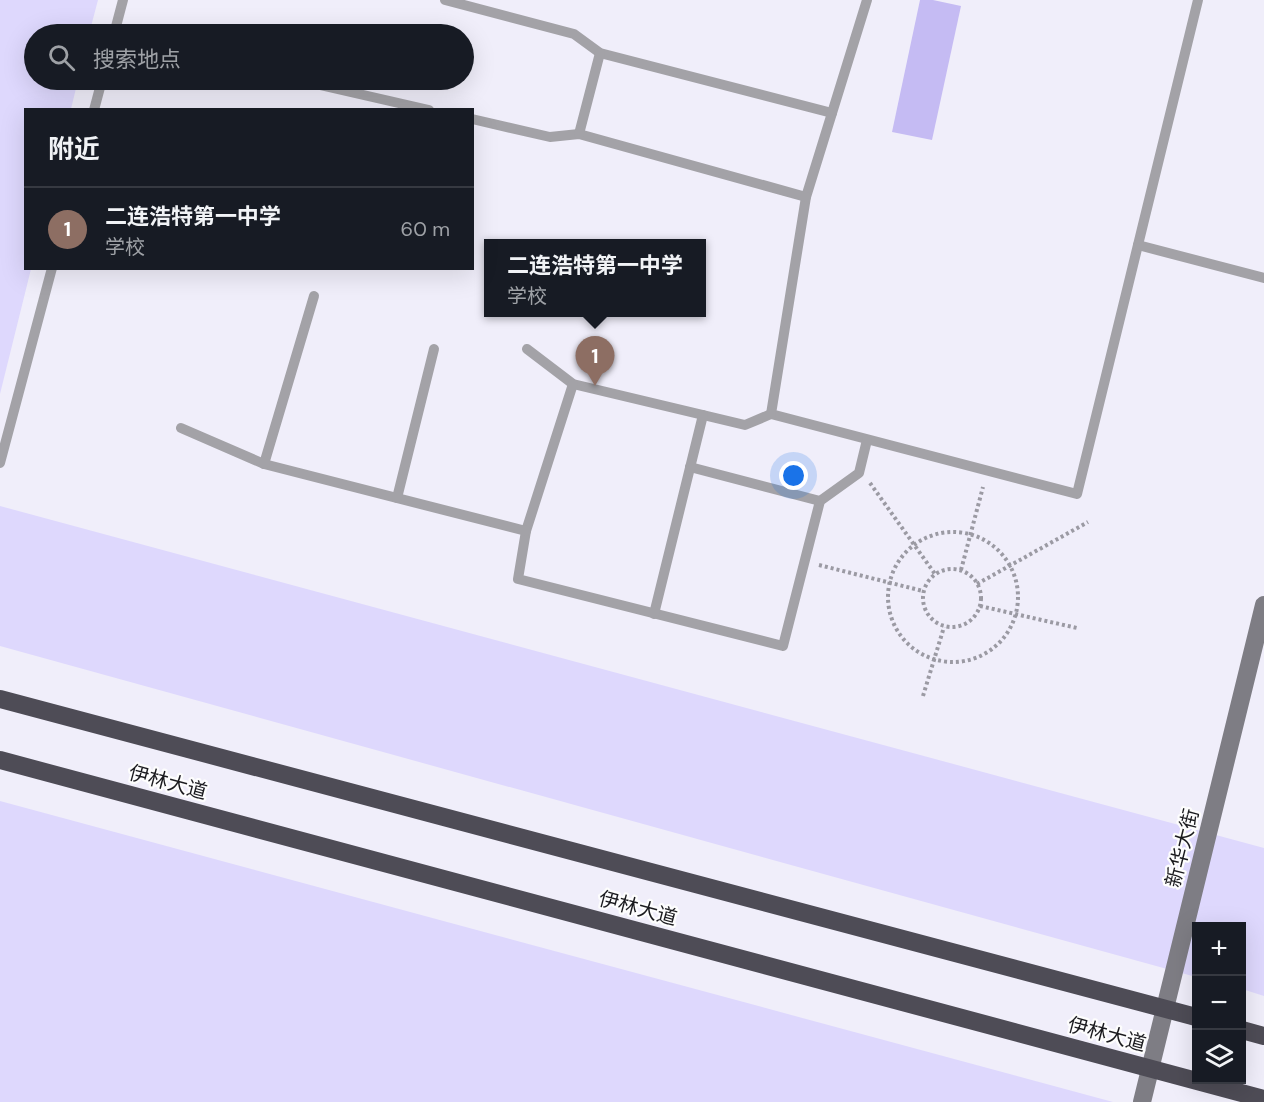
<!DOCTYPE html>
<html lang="zh">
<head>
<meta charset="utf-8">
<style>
  :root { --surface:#171b24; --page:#20242c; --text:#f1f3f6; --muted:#9ea1a6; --line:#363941; --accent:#2563eb }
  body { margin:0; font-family:"DM Sans","Noto Sans SC",sans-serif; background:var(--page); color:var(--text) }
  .controls { position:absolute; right:18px; bottom:18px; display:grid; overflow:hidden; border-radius:0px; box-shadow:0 6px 24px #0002 }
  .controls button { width:54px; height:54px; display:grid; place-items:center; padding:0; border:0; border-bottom:2px solid var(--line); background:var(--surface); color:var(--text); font:30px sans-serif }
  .you { position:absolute; left:794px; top:476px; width:21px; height:21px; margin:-15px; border:4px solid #fff; border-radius:50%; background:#1a73e8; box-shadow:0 0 0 9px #1a73e833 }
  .badge { display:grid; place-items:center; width:39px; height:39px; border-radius:50%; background:var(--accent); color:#fff; font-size:20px; font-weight:700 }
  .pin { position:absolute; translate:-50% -50px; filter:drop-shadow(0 2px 3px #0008) }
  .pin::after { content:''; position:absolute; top:32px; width:21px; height:18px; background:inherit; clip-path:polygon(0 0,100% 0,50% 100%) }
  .popup { position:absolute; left:484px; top:239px; width:222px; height:78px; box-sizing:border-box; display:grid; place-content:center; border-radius:0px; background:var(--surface); filter:drop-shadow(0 2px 4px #0005); font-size:20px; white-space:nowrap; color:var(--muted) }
  .popup b { font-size:22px; color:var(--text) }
  .popup::after { content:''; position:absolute; left:50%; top:100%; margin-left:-12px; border:12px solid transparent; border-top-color:var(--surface) }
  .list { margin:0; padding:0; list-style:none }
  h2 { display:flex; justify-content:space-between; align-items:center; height:78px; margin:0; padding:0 24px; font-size:26px }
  h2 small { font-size:20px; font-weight:400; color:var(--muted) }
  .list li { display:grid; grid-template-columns:39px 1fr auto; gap:18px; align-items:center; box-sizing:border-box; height:84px; padding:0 24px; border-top:2px solid var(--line) }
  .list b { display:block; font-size:22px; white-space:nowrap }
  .list p { margin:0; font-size:20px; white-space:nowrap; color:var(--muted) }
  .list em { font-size:20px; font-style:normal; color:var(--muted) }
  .icon { flex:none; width:33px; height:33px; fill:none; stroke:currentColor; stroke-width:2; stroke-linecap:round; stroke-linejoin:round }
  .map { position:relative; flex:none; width:1264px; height:1102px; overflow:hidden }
  .search { position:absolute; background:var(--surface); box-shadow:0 6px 24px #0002; left:24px; top:24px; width:450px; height:66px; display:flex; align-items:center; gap:15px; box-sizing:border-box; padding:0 21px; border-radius:33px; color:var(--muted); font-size:22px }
  .panel { position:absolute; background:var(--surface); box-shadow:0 6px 24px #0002; left:24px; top:108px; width:450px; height:162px; border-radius:0px }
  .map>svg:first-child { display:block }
  .green { fill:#ded8fd }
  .building { fill:#c5bbf3 }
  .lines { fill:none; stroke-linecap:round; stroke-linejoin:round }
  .path { stroke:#9b9aa3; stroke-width:4; stroke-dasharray:3 3; stroke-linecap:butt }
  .lane { stroke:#a3a2a7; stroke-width:10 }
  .secondary { stroke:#7e7d84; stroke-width:18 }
  .highway { stroke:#4e4c56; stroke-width:18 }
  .labels { text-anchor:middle; stroke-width:4.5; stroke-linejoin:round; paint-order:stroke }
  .street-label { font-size:20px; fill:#1a1a1e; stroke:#fdfdfd }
</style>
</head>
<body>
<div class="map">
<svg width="1264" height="1102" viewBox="0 0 1264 1102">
  <rect width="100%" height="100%" fill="#f0eefa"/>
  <!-- green -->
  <g class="green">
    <path d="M 0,0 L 98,0 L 89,34 L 34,34 L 34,80 L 78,80 L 71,109 L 26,110 L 26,268 L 31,269 L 0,394 Z"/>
    <path d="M 0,506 L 1264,848 L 1264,996 L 1242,989 L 1242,926 L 1196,926 L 1196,977 L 0,646 Z"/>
    <path d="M 0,801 L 1113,1102 L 0,1102 Z"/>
  </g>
  <!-- building -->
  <path class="building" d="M 920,0 L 933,0 L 961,6 L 932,140 L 892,132 Z"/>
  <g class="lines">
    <!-- path -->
    <g class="path">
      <path d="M 870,483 L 935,574"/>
      <circle cx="953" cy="597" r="65"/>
      <path d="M 819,565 L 923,591"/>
      <circle cx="952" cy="598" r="29"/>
      <path d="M 961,570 L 983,487"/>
      <path d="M 977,584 L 1088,522"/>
      <path d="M 980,606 L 1077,628"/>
      <path d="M 923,696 L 944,627"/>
    </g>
    <!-- lane -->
    <g class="lane">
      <path d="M 445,0 L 574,34 L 600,53 L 832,113"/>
      <path d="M 867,0 L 806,197 L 771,414 L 1077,494 L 1198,0"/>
      <path d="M 114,34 L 123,0"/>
      <path d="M 298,80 L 429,110"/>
      <path d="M 94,110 L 102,80"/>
      <path d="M 472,119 L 550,137 L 579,134 L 806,197"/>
      <path d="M 579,134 L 600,53"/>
      <path d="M 1138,245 L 1264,278"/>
      <path d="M 527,349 L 573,384 L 745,425 L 771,414"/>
      <path d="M 573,384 L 526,531 L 518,579 L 783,646 L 820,501 L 859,473 L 867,440"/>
      <path d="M 181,428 L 264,464 L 526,531"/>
      <path d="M 0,463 L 52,268"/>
      <path d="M 264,464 L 314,296"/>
      <path d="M 690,467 L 820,501"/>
      <path d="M 397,498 L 434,349"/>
      <path d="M 654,614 L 703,415"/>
    </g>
    <!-- secondary -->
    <path class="secondary" d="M 1142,1102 L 1264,605"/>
    <!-- highway -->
    <g class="highway">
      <path d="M 0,699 L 1196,1017"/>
      <path d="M 0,760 L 1264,1099"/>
      <path d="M 1242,1030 L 1264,1036"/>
    </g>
  </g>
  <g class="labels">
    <!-- street labels -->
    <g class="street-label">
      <text transform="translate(168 782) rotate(15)" y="7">伊林大道</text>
      <text transform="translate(1182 848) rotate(-76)" y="7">新华大街</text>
      <text transform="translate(638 908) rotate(15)" y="7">伊林大道</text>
      <text transform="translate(1107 1034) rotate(15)" y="7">伊林大道</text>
    </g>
  </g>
</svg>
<div class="controls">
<button>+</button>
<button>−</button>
<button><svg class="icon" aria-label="layers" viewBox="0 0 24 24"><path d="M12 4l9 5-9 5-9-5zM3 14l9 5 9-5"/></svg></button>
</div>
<div class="you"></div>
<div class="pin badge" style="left:595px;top:386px;background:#8d6e63">1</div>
<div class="popup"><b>二连浩特第一中学</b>学校</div>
<div class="search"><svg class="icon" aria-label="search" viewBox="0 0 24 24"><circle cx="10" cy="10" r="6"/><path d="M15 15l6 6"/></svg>搜索地点</div>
<section class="panel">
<h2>附近<small></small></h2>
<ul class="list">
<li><span class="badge" style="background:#8d6e63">1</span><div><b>二连浩特第一中学</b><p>学校</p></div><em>60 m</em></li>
</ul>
</section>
</div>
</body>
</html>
